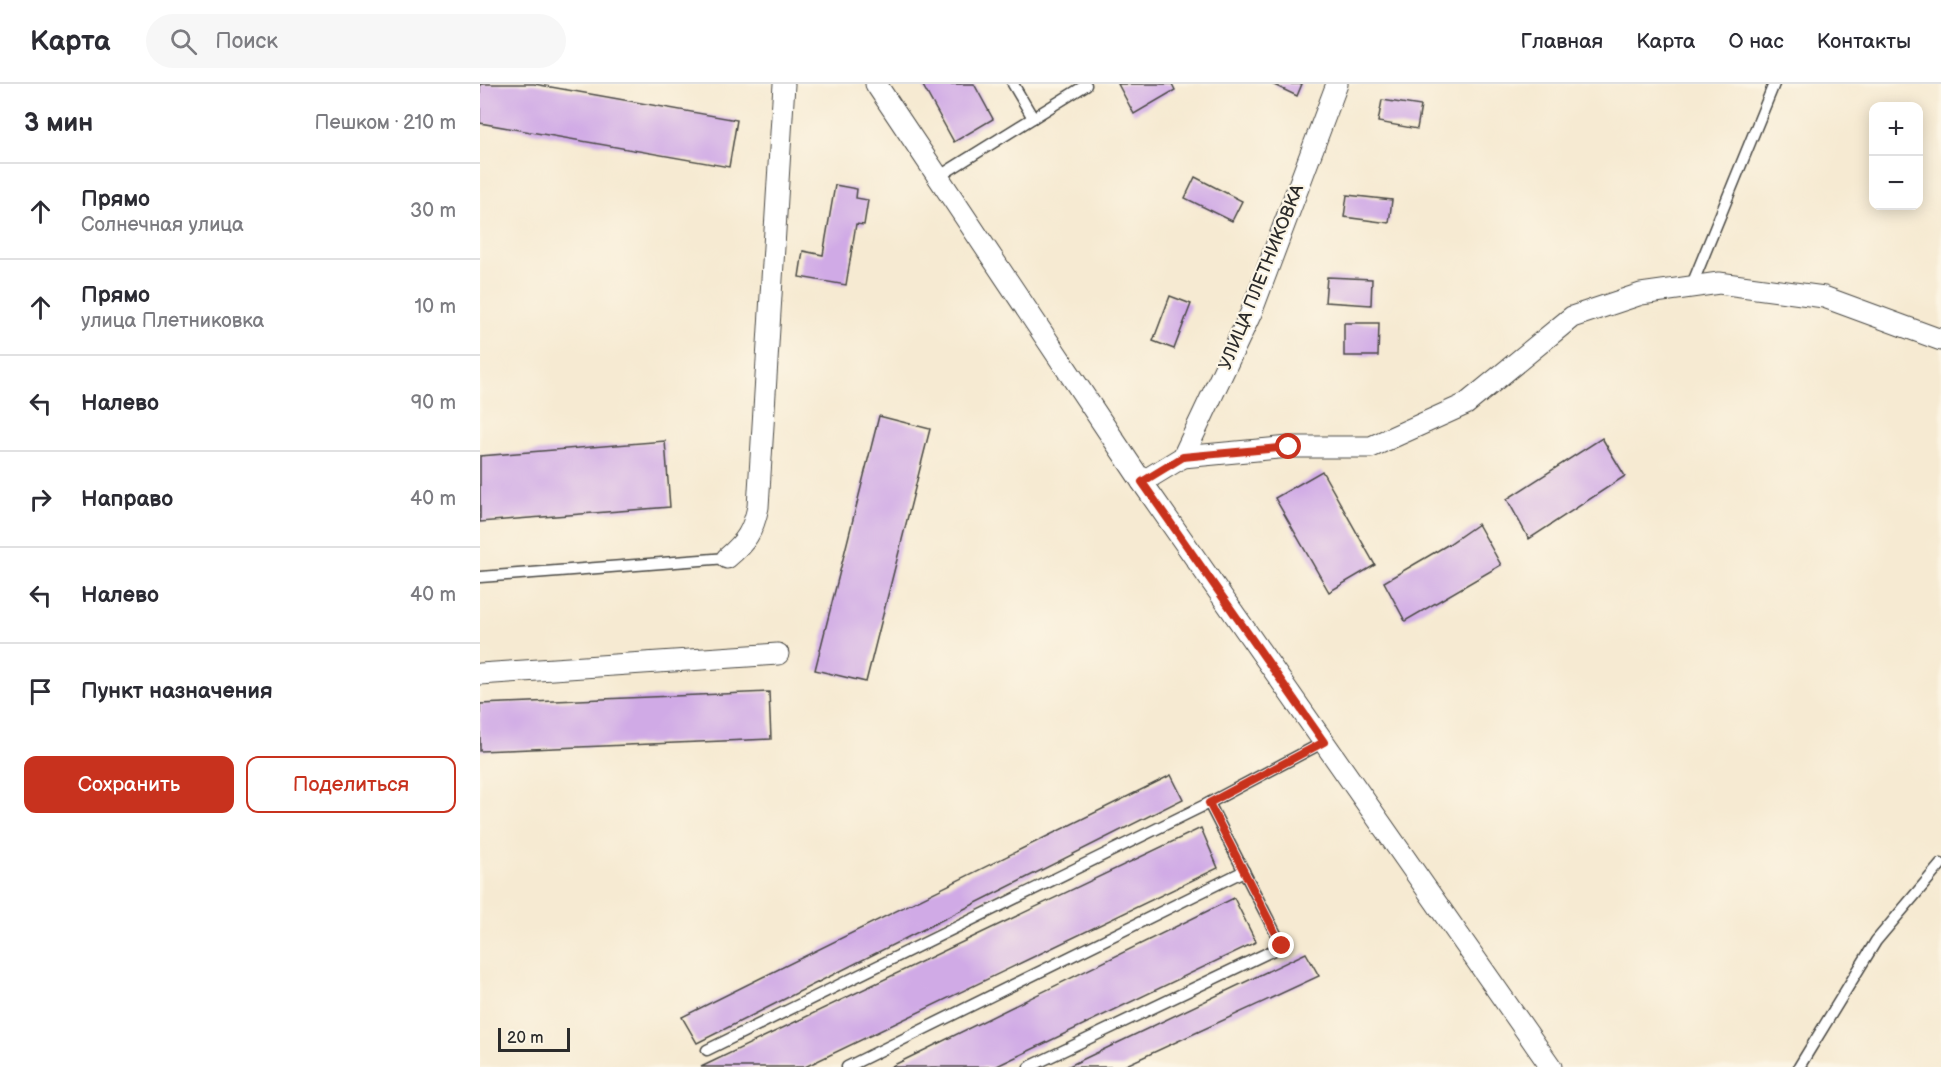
<!DOCTYPE html>
<html lang="ru">
<head>
<meta charset="utf-8">
<style>
  :root { --surface:#fff; --page:#f7f7f7; --text:#2b2b33; --muted:#7c7c81; --line:#e1e1e2; --accent:#c8321e }
  body { margin:0; font-family:"Balsamiq Sans",sans-serif; background:var(--page); color:var(--text) }
  .controls { position:absolute; right:18px; top:18px; display:grid; overflow:hidden; border-radius:12px; box-shadow:0 3px 15px #0003 }
  .controls button { width:54px; height:54px; display:grid; place-items:center; padding:0; border:0; border-bottom:2px solid var(--line); background:var(--surface); color:var(--text); font:30px sans-serif }
  .scale { position:absolute; left:18px; bottom:15px; width:72px; box-sizing:border-box; padding-left:6px; border:3px solid #2b2b2b; border-top:0; font-size:16px; line-height:21px; white-space:nowrap; color:#2b2b2b; -webkit-text-stroke:4px #fcf5e5; paint-order:stroke }
  .stop { position:absolute; width:18px; height:18px; margin:-14px; border:4px solid #c8321e; border-radius:50%; background:#fff }
  .stop.end { background:#c8321e; border-color:#fff; box-shadow:0 2px 6px #0008 }
  .list { margin:0; padding:0; list-style:none }
  h2 { display:flex; justify-content:space-between; align-items:center; height:78px; margin:0; padding:0 24px; font-size:26px }
  h2 small { font-size:20px; font-weight:400; color:var(--muted) }
  .list li { display:grid; grid-template-columns:39px 1fr auto; gap:18px; align-items:center; box-sizing:border-box; height:96px; padding:0 24px; border-top:2px solid var(--line) }
  .list b { display:block; font-size:22px; white-space:nowrap }
  .list p { margin:0; font-size:20px; white-space:nowrap; color:var(--muted) }
  .list em { font-size:20px; font-style:normal; color:var(--muted) }
  .actions { display:flex; gap:12px; padding:18px 24px }
  .actions a { flex:1; padding:14px 0; border:2px solid var(--accent); border-radius:12px; text-align:center; font-size:21px; color:var(--accent) }
  .actions .main { background:var(--accent); color:#fff }
  .icon { flex:none; width:33px; height:33px; fill:none; stroke:currentColor; stroke-width:2; stroke-linecap:round; stroke-linejoin:round }
  .map { position:relative; flex:none; width:1461px; height:983px; overflow:hidden }
  header { display:flex; align-items:center; gap:36px; box-sizing:border-box; height:84px; padding:0 30px; background:var(--surface); border-bottom:2px solid var(--line) }
  header strong { font-size:28px }
  nav { display:flex; gap:33px; margin-inline-start:auto; font-size:21px }
  .search { width:420px; height:54px; background:var(--page); display:flex; align-items:center; gap:15px; box-sizing:border-box; padding:0 21px; border-radius:33px; color:var(--muted); font-size:22px }
  main { display:flex }
  aside { flex:1; background:var(--surface) }
  .map>svg:first-child { display:block }
  .building { fill:#d0aae6 }
  .lines { fill:none; stroke-linecap:round; stroke-linejoin:round }
  .service-casing { stroke:#494844; stroke-width:13 }
  .minor-casing { stroke:#494844; stroke-width:23 }
  .service { stroke:#fff; stroke-width:10 }
  .minor { stroke:#fff; stroke-width:21 }
  .route { stroke:#c8321e; stroke-width:8 }
  .labels { text-anchor:middle; stroke-width:4.5; stroke-linejoin:round; paint-order:stroke }
  .street-label { font-size:18px; fill:#2b2b2b; stroke:#fcf5e5 }
</style>
</head>
<body>
<header>
<strong>Карта</strong>
<div class="search"><svg class="icon" aria-label="search" viewBox="0 0 24 24"><circle cx="10" cy="10" r="6"/><path d="M15 15l6 6"/></svg>Поиск</div>
<nav><a>Главная</a><a>Карта</a><a>О нас</a><a>Контакты</a></nav>
</header>
<main>
<aside>
<h2>3 мин<small>Пешком · 210 m</small></h2>
<ul class="list">
<li><svg class="icon" aria-label="ahead" viewBox="0 0 24 24"><path d="M12 20V5M6 11l6-6 6 6"/></svg><div><b>Прямо</b><p>Солнечная улица</p></div><em>30 m</em></li>
<li><svg class="icon" aria-label="ahead" viewBox="0 0 24 24"><path d="M12 20V5M6 11l6-6 6 6"/></svg><div><b>Прямо</b><p>улица Плетниковка</p></div><em>10 m</em></li>
<li><svg class="icon" aria-label="left" viewBox="0 0 24 24"><path d="M17 20v-9H6M10 6l-5 5 5 5"/></svg><div><b>Налево</b></div><em>90 m</em></li>
<li><svg class="icon" aria-label="right" viewBox="0 0 24 24"><path d="M7 20v-9h11M14 6l5 5-5 5"/></svg><div><b>Направо</b></div><em>40 m</em></li>
<li><svg class="icon" aria-label="left" viewBox="0 0 24 24"><path d="M17 20v-9H6M10 6l-5 5 5 5"/></svg><div><b>Налево</b></div><em>40 m</em></li>
<li><svg class="icon" aria-label="arrive" viewBox="0 0 24 24"><path d="M6 21V4h12l-3 4 3 4H6"/></svg><div><b>Пункт назначения</b></div></li>
</ul>
<div class="actions"><a class="main">Сохранить</a><a>Поделиться</a></div>
</aside>
<div class="map">
<svg width="1461" height="983" viewBox="0 0 1461 983">
  <rect width="100%" height="100%" fill="#fcf5e5"/>
  <filter id="ink" filterUnits="userSpaceOnUse"><feTurbulence type="fractalNoise" baseFrequency=".0167" numOctaves="2"/><feDisplacementMap in="SourceGraphic" scale="12" xChannelSelector="R" yChannelSelector="G"/><feConvolveMatrix kernelMatrix="1 2 1 2 8 2 1 2 1" color-interpolation-filters="sRGB"/></filter>
  <filter id="wash" filterUnits="userSpaceOnUse"><feTurbulence type="fractalNoise" baseFrequency=".008" numOctaves="4" result="noise"/><feDisplacementMap in="SourceGraphic" scale="24" xChannelSelector="R" yChannelSelector="G"/><feGaussianBlur stdDeviation="1.35" result="paint"/><feColorMatrix in="noise" values="0 0 0 0 0 0 0 0 0 0 0 0 0 0 0 0 0 1.4 0 .05"/><feComposite in="paint" operator="in"/></filter>
  <g filter="url(#wash)">
    <rect width="100%" height="100%" fill="#f6ead2"/>
    <g id="blocks">
      <!-- building -->
      <g class="building">
        <path d="M 0,0 L 54,0 L 257,36 L 249,83 L 0,39 Z"/>
        <path d="M 442,0 L 494,0 L 513,35 L 474,58 Z"/>
        <path d="M 638,0 L 692,0 L 695,6 L 654,30 Z"/>
        <path d="M 792,0 L 822,0 L 817,12 Z"/>
        <path d="M 902,16 L 941,22 L 937,45 L 898,38 Z"/>
        <path d="M 715,93 L 762,117 L 752,137 L 705,114 Z"/>
        <path d="M 355,101 L 377,105 L 376,114 L 388,116 L 384,141 L 376,140 L 366,201 L 319,193 L 323,167 L 343,171 Z"/>
        <path d="M 867,111 L 912,116 L 909,139 L 864,133 Z"/>
        <path d="M 847,193 L 892,195 L 891,221 L 845,218 Z"/>
        <path d="M 690,212 L 711,220 L 694,265 L 673,257 Z"/>
        <path d="M 864,239 L 899,239 L 898,272 L 864,272 Z"/>
        <path d="M 399,332 L 450,345 L 386,598 L 335,586 Z"/>
        <path d="M 1122,354 L 1145,392 L 1049,455 L 1027,415 Z"/>
        <path d="M 185,357 L 190,423 L 0,438 L 0,372 Z"/>
        <path d="M 842,387 L 895,481 L 849,508 L 795,414 Z"/>
        <path d="M 998,440 L 1021,481 L 925,537 L 904,498 L 969,460 Z"/>
        <path d="M 289,608 L 291,655 L 0,667 L 0,620 Z"/>
        <path d="M 691,691 L 703,715 L 217,959 L 202,933 Z"/>
        <path d="M 721,744 L 738,784 L 325,983 L 221,983 Z"/>
        <path d="M 754,814 L 776,858 L 515,983 L 410,983 Z"/>
        <path d="M 826,869 L 839,892 L 642,983 L 587,983 Z"/>
      </g>
    </g>
  </g>
  <g filter="url(#ink)">
    <use href="#blocks" fill-opacity="0" stroke="#494844" stroke-width="1.5"/>
    <g class="lines">
      <!-- service casing -->
      <g class="service-casing">
        <g id="service">
          <path d="M 533,0 L 553,34"/>
          <path d="M 458,93 L 606,1"/>
          <path d="M 1211,203 L 1294,0"/>
          <path d="M 0,493 L 247,474"/>
          <path d="M 227,966 L 729,719 L 844,658"/>
          <path d="M 367,983 L 764,787"/>
          <path d="M 549,983 L 802,862 L 729,719"/>
          <path d="M 1319,983 L 1396,857 L 1461,780"/>
        </g>
      </g>
      <!-- minor casing -->
      <g class="minor-casing">
        <g id="minor">
          <path d="M 396,0 L 662,398 L 1071,983"/>
          <path d="M 703,373 L 809,363 L 891,363 L 986,320 L 1092,233 L 1161,210 L 1239,199 L 1344,213 L 1461,256"/>
          <path d="M 662,398 L 703,373 L 771,229 L 857,0"/>
          <path d="M 247,474 C 266,458 273,447 278,423 L 304,0"/>
          <path d="M 0,590 L 298,570"/>
        </g>
      </g>
      <!-- service -->
      <use href="#service" class="service"/>
      <!-- minor -->
      <use href="#minor" class="minor"/>
    </g>
  </g>
  <g class="lines" filter="url(#ink)">
    <!-- route -->
    <path class="route" d="M 802,862 L 729,719 L 844,658 L 662,398 L 703,373 L 809,363"/>
  </g>
  <g class="labels">
    <!-- street labels -->
    <g class="street-label">
      <text transform="translate(781 193) rotate(-68)" y="6">УЛИЦА ПЛЕТНИКОВКА</text>
    </g>
  </g>
</svg>
<div class="controls">
<button>+</button>
<button>−</button>
</div>
<div class="scale">20 m</div>
<div class="stop" style="left:809px;top:363px"></div>
<div class="stop end" style="left:802px;top:862px"></div>
</div>
</main>
</body>
</html>
